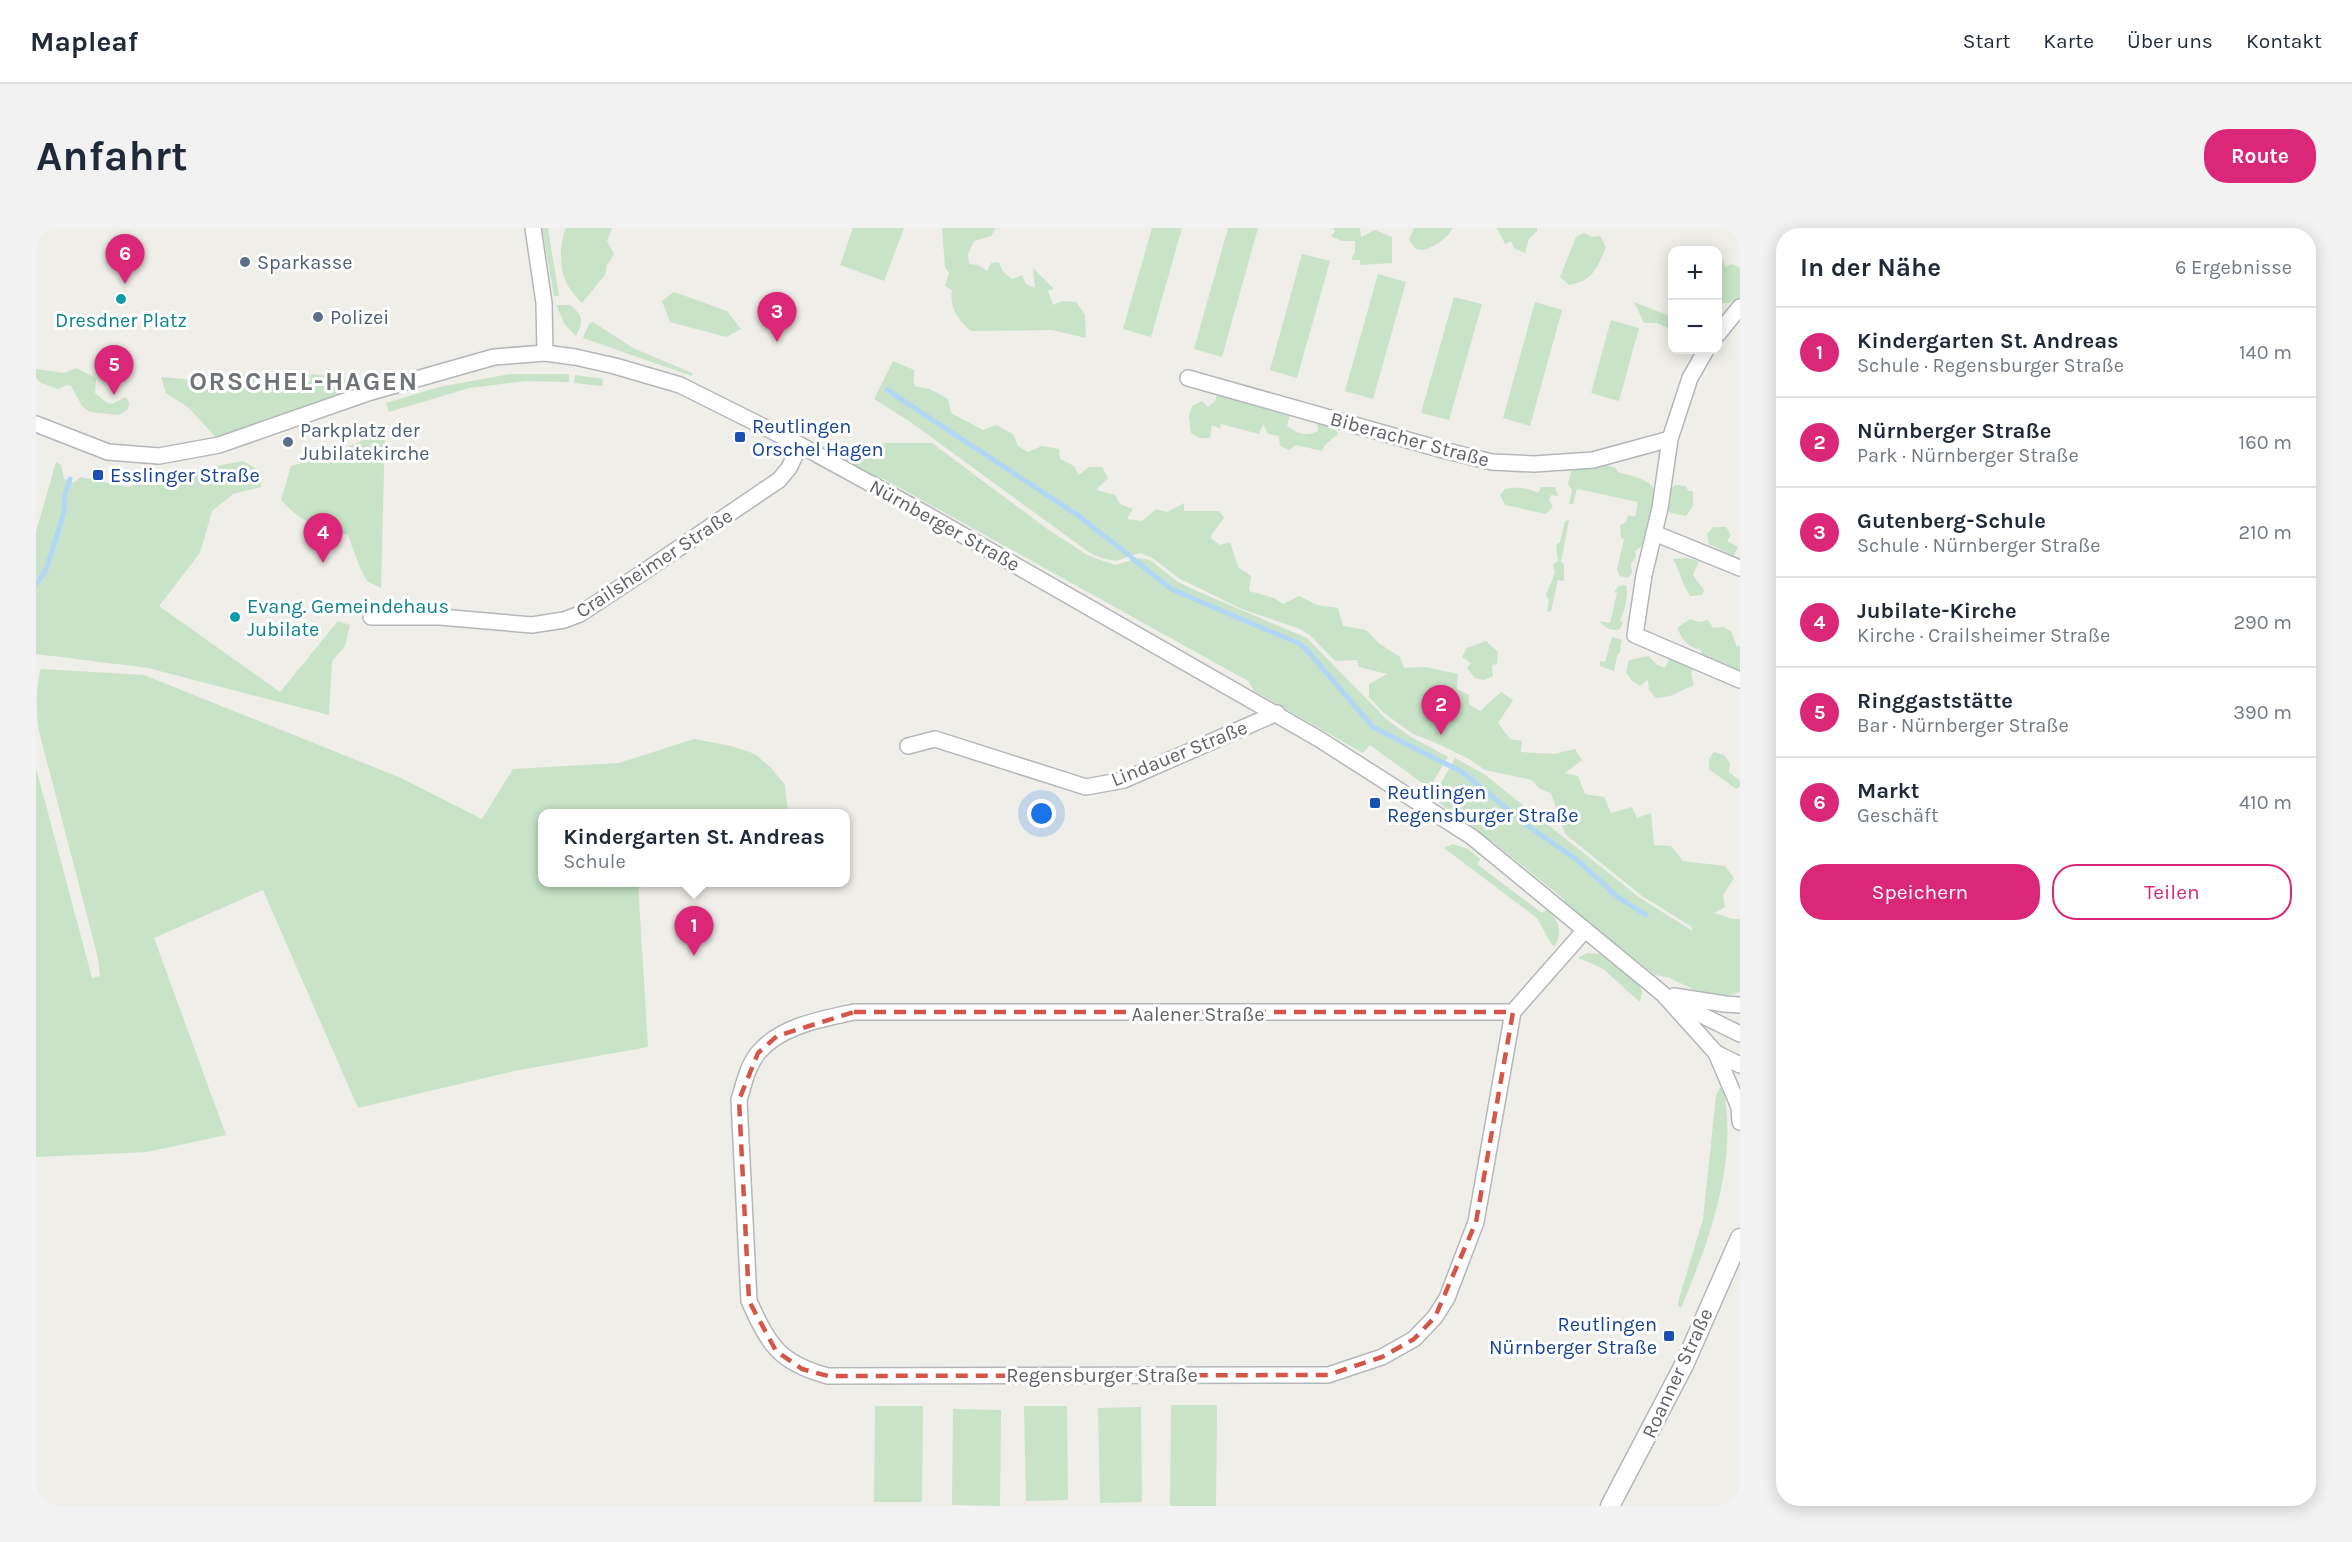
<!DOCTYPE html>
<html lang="de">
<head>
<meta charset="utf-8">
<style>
  :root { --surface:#fff; --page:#f2f2f3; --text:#1f2937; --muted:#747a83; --line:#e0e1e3; --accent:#db2777 }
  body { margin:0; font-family:Karla,sans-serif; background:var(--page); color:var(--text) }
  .controls { position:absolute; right:18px; top:18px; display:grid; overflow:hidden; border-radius:12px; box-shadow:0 3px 15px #0003 }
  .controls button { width:54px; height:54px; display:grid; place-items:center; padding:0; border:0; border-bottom:2px solid var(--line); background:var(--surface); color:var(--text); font:30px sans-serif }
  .you { position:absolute; left:1006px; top:586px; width:21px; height:21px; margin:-15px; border:4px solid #fff; border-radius:50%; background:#1a73e8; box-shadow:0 0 0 9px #1a73e833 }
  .badge { display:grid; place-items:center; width:39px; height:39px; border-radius:50%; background:var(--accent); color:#fff; font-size:20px; font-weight:700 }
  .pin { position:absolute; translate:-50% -50px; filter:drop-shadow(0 2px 3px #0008) }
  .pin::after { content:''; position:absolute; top:32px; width:21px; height:18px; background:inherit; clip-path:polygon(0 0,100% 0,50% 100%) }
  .popup { position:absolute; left:502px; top:581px; width:312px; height:78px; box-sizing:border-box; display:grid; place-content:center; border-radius:12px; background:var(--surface); filter:drop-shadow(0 2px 4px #0005); font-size:20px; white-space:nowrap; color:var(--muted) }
  .popup b { font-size:22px; color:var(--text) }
  .popup::after { content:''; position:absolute; left:50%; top:100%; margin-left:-12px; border:12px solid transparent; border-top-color:var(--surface) }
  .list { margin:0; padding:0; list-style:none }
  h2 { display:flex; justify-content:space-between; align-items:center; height:78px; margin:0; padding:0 24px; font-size:26px }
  h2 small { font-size:20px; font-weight:400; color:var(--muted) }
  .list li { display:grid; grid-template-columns:39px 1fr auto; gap:18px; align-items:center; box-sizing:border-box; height:90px; padding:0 24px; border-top:2px solid var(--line) }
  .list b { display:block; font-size:22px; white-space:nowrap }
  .list p { margin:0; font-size:20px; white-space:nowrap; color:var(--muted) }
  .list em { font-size:20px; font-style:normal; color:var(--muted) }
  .actions { display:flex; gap:12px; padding:18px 24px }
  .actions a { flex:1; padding:14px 0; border:2px solid var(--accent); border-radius:24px; text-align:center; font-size:21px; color:var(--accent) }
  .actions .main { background:var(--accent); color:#fff }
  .map { position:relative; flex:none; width:1704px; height:1278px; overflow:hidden; border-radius:24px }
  header { display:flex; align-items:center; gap:36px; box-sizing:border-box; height:84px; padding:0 30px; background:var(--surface); border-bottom:2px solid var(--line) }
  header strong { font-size:28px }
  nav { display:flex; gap:33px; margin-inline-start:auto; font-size:21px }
  .intro { display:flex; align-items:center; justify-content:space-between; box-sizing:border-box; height:144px; padding:0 36px }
  h1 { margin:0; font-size:42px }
  .button { padding:15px 27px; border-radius:24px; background:var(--accent); color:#fff; font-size:21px; font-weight:700 }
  main { display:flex; gap:36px; padding:0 36px }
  aside { flex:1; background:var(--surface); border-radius:24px; box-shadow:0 3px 15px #0003 }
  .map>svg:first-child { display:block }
  .green { fill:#c8e3c8 }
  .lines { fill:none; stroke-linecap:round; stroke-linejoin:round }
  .stream { stroke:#b2d7f5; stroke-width:5 }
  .minor-casing { stroke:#b4b7ba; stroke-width:18 }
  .tertiary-casing { stroke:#b4b7ba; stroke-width:21 }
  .minor { stroke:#fff; stroke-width:15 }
  .tertiary { stroke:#fff; stroke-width:18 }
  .marked { fill:none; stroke:#d45648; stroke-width:4.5; stroke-dasharray:12 8; stroke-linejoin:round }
  .service-dot { fill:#5c6f8a; stroke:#fff; stroke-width:2 }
  .culture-dot { fill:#0f9aa8; stroke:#fff; stroke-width:2 }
  .transit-dot { fill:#1a4fb4; stroke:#fff; stroke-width:2 }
  .labels { text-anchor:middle; stroke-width:6; stroke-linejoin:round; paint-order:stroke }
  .service-label { font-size:20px; fill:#4e5e75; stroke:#fff; text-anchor:start }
  .culture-label { font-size:20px; fill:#0d838f; stroke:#fff }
  .transit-label { font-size:20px; fill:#164399; stroke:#fff; text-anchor:start }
  .street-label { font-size:20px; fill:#5f6266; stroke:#fff }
  .district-label { font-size:26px; font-weight:bold; letter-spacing:1.5px; fill:#707478; stroke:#fff }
</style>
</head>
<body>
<header>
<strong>Mapleaf</strong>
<nav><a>Start</a><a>Karte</a><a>Über uns</a><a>Kontakt</a></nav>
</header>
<div class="intro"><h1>Anfahrt</h1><a class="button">Route</a></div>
<main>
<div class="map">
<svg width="1704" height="1278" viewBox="0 0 1704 1278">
  <rect width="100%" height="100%" fill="#efeee8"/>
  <!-- green -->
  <g class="green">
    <path d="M 506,0 L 512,0 L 523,68 L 518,68 Z"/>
    <path d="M 530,0 L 576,0 L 571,13 L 578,26 L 571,37 L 569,47 L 546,75 C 541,70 535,63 531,56 C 523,41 523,16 530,0 Z"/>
    <path d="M 817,0 L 868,0 L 848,53 L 804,37 Z"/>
    <path d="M 906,0 L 960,0 L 955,8 L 938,13 L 932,26 L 933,36 L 942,37 L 951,43 L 955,35 L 963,34 L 967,44 L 976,51 L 986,47 L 990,56 L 999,60 L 997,40 L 1018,61 L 1012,63 L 1017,77 L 1026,73 L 1040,74 L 1049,87 L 1050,110 L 1016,102 L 935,103 C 922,92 913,79 916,62 L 909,58 L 913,45 L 909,39 Z"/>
    <path d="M 1116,0 L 1146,0 L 1115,109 L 1087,101 Z"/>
    <path d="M 1192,0 L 1222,0 L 1186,129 L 1158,121 Z"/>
    <path d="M 1297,0 L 1324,0 L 1325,9 L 1339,2 L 1356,9 L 1356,35 L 1324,37 L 1324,32 L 1315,32 L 1319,24 L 1319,13 L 1306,13 L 1295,8 L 1299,4 Z"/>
    <path d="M 1378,0 L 1416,0 L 1416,1 C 1412,10 1390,27 1379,20 C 1378,19 1374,13 1373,12 Z"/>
    <path d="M 1461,0 L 1501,0 L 1501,3 L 1493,11 L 1489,25 L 1478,20 L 1475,13 L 1469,16 Z"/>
    <path d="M 1548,5 L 1556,9 L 1564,8 L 1570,19 C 1561,40 1557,53 1533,57 L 1524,49 L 1540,9 Z"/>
    <path d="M 1266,26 L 1294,33 L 1261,150 L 1234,142 Z"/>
    <path d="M 1682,30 L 1688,33 L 1689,39 L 1696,36 L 1704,40 L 1704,72 L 1692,75 L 1683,74 Z"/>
    <path d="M 1342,46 L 1370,54 L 1337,171 L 1309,163 Z"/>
    <path d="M 638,64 L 691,83 L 705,101 L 690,109 L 634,94 L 626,73 Z"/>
    <path d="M 1418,69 L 1446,76 L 1413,192 L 1385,185 Z"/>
    <path d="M 1499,74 L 1526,82 L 1494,198 L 1467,190 Z"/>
    <path d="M 1598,74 L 1636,89 L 1636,102 L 1621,95 L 1608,95 Z"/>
    <path d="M 520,77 L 534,77 C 548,88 547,93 540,108 L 529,97 Z"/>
    <path d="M 1575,92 L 1603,100 L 1583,173 L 1555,165 Z"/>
    <path d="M 557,94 L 597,120 L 656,145 L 656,148 L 547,110 L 553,96 Z"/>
    <path d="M 857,133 L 878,142 L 878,158 L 894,161 L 912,171 L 915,185 L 947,202 L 960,197 L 977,206 L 982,218 L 992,224 L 1006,218 L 1023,221 L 1024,231 L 1038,238 L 1043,247 L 1053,239 L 1066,239 L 1072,250 L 1060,262 L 1079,267 L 1084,276 L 1097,281 L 1091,291 L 1106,293 L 1120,281 L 1131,284 L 1148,275 L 1148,283 L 1183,283 L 1188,290 L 1176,306 L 1175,310 L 1184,317 L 1194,314 L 1202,339 L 1215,348 L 1213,363 L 1238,370 L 1247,376 L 1263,368 L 1281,377 L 1302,380 L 1307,398 L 1330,402 L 1344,416 L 1364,429 L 1368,440 L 1389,439 L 1422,446 L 1421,461 L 1433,467 L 1433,476 L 1444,483 L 1465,464 L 1477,472 L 1462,495 L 1474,511 L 1486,513 L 1485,524 L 1518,526 L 1539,521 L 1546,532 L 1529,545 L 1542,548 L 1549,566 L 1568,569 L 1575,585 L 1596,579 L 1601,590 L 1615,585 L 1618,617 L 1635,618 L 1647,633 L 1689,638 L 1698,650 L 1687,667 L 1689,679 L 1678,685 C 1688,687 1694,692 1704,691 L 1704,764 L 1687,769 L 1667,766 L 1634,750 L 1619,747 L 1527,675 L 1529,672 L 1457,614 L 1454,617 L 1397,569 L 1419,530 L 1448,546 L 1604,670 L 1655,702 L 1656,706 L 1656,699 L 1606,668 L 1529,606 L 1515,565 L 1504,561 L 1496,552 L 1449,542 L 1433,531 L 1398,514 L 1377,506 L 1348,485 L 1333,469 L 1333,456 L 1351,446 L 1323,439 L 1321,432 L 1299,433 L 1274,407 L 1264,401 L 1206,381 L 1165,361 L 1144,351 L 1115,329 L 1104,325 L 1080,333 L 1066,330 L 1054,325 L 873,193 L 838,171 Z"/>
    <path d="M 40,140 L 60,150 L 59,165 C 77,179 71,178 90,169 L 93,175 L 92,181 L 83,187 L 54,184 L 46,178 L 35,158 L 31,157 L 22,161 L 5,155 L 0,150 L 0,141 L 28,145 Z"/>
    <path d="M 194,145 L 274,154 L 275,146 L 307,150 L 328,165 L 183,213 L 153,180 L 130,165 L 125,149 L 159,152 L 158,160 L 192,163 Z"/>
    <path d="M 474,146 L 533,146 L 533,154 L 489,153 L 433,160 L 353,184 L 350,175 L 403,159 Z"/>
    <path d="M 539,147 L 567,151 L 566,158 L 538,155 Z"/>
    <path d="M 1180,165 L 1238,174 L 1245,186 L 1254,187 L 1251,198 C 1262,206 1270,209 1282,203 L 1281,195 L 1295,194 L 1302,206 L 1289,217 L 1286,223 L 1260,217 L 1253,222 L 1244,218 L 1243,208 L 1232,206 L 1227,196 L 1223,206 L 1185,196 L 1184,201 L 1176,197 L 1174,210 L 1163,210 L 1155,205 L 1153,189 L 1156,178 L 1166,173 L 1172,179 L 1180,172 Z"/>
    <path d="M 349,203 L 345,360 L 331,353 L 324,340 L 312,307 C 282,299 268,297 245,272 L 255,238 L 297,225 Z"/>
    <path d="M 853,215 L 896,215 L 1014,303 L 1053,328 L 1079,337 L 1103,330 L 1114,332 L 1142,354 L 1163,364 L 1271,410 L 1350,491 L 1375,509 L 1412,529 L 1393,560 L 1334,517 L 1327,525 L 1218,463 L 1212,453 L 848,251 L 832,248 L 808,235 L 817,217 Z"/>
    <path d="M 207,233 L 226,244 L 225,259 L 197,266 L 176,283 L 164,325 L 123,378 L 244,464 L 302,393 L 314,397 L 309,418 L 296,433 L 293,487 L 112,440 L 0,426 L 0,304 L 20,234 L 25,237 L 28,251 L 37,255 L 45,249 L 92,259 L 119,250 Z"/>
    <path d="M 1569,236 L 1579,240 L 1583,245 C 1596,247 1618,253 1621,266 C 1622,272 1619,281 1619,287 L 1612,292 C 1611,305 1611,316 1599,323 L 1600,329 L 1595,336 L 1596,345 L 1592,350 L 1584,348 L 1581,342 L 1588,311 L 1585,310 L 1584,297 L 1590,294 L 1592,287 L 1599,289 L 1602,274 L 1541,261 L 1537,276 L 1533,276 L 1536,262 L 1532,256 L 1536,241 L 1544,238 Z"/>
    <path d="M 1640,257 L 1650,258 L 1652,263 L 1657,263 L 1657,278 L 1650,288 L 1635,285 L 1629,278 L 1631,262 Z"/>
    <path d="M 1505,259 L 1519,259 L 1522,268 L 1515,267 L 1513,272 L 1517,279 L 1510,286 L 1469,277 L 1464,267 L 1469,261 C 1481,259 1491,259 1502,265 Z"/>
    <path d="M 1533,292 L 1525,334 L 1528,336 L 1528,353 L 1522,352 L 1515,383 L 1511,384 L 1513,372 L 1510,367 L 1519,345 L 1517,336 L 1522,333 L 1520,317 L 1524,314 L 1529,293 Z"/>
    <path d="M 1677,299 L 1690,299 L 1695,307 L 1691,313 L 1702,319 L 1698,328 L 1673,316 L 1671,306 Z"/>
    <path d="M 1651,330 L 1663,333 L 1657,347 L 1668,362 L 1666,367 L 1654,368 C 1646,356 1644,343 1637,331 Z"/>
    <path d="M 1590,357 C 1593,368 1589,382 1584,392 L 1587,395 L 1584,401 C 1574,404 1570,400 1563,393 L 1574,395 L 1581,365 L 1578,364 L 1583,358 Z"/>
    <path d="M 1654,391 L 1663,394 L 1672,392 L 1677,400 L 1687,399 L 1695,403 L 1701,419 L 1704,417 L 1704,449 L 1698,449 C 1690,432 1684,434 1667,435 L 1665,422 C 1652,419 1647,413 1641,400 Z"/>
    <path d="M 1576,409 L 1586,412 L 1584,418 L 1585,422 L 1581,428 L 1578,443 L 1564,438 L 1564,433 L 1569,434 Z"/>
    <path d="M 1450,413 L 1462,424 L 1461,436 L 1456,437 L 1457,448 L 1448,452 L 1439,450 L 1431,440 L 1435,435 L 1426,429 L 1431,420 Z"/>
    <path d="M 1613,428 L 1621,437 L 1629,440 L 1634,429 L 1660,432 L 1655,446 L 1658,457 L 1634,468 L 1620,470 L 1613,462 L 1612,452 L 1604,458 L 1595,452 L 1590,444 L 1593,432 Z"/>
    <path d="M 5,441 L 108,447 L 365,550 L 446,591 L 477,541 L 583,535 L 658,511 L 695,518 L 719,526 L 735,540 L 749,557 L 752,585 L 506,586 L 506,654 L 602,655 L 612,819 L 478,843 L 322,880 L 227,662 L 118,710 L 190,907 L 111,924 L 0,929 L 0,540 L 56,750 L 64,748 L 62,730 L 3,503 C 0,487 0,453 5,441 Z"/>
    <path d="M 1678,524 L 1688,527 L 1694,535 L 1693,544 L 1704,553 L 1704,558 L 1700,561 L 1673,541 L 1673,531 Z"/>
    <path d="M 1417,616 L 1432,621 L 1444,631 L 1441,636 L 1506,685 L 1511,682 C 1523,693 1527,703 1519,718 L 1516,717 L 1501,690 L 1408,620 Z"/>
    <path d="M 1551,725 L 1564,726 L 1604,758 L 1606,764 L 1604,774 L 1566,740 L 1542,730 Z"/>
    <path d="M 1686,855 C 1704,929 1674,1012 1645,1080 L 1642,1078 L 1642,1074 L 1667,991 L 1680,868 Z"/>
    <path d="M 1135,1177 L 1181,1177 L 1180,1278 L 1134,1278 Z"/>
    <path d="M 839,1178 L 887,1178 L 886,1274 L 838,1274 Z"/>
    <path d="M 988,1178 L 1031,1178 L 1032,1272 L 990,1273 Z"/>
    <path d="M 1105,1179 L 1106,1274 L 1064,1275 L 1062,1180 Z"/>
    <path d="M 917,1181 L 965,1182 L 964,1278 L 916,1277 Z"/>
  </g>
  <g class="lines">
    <!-- stream -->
    <g class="stream">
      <path d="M 851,162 L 1040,286 L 1093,327"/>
      <path d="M 1096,330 L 1135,361 L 1262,415 L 1269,420 L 1337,499 L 1426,544 L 1495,600 L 1541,632 L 1583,670 L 1610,687"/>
      <path d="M 0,356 L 10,342 L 28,284 L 29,266 L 34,251"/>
    </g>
    <!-- minor casing -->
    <g class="minor-casing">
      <g id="minor">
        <path d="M 497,0 L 508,75 L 509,125"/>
        <path d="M 1682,106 L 1704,79"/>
        <path d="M 1670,122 L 1654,150 L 1634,211 L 1624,280 L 1608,347 L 1599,407 L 1704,452"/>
        <path d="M 1152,150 L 1407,222 L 1456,234 L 1498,236 L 1557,232 L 1634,211"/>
        <path d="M 0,196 L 72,224 L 123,228 L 183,217 L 335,164 L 458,129 L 509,125 L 539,129 L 579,138 L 644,157 L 764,217 L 890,286 L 1283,511 L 1436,609 L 1627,766 L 1680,825 L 1703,879 L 1704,894"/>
        <path d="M 1618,305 L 1704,340"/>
        <path d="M 335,389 L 404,389 L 496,397 L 528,392 L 544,386 L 609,343 L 743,252 L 753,240 L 764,217"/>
        <path d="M 872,518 L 899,511 L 1050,559 L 1088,552 L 1241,485"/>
        <path d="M 1638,768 L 1689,776 L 1704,777"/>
        <path d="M 1639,774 L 1704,806"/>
        <path d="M 1477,784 L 1440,994 L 1411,1070 L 1399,1089 L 1378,1111 L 1346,1129 L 1292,1147 L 792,1148 C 743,1135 733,1117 713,1073 L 703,872 C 708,856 711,839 722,825 C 744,798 786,791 818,784 L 1477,784 L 1549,702"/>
        <path d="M 1680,825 L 1704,837"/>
      </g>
    </g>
    <!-- tertiary casing -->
    <g class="tertiary-casing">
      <path id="tertiary" d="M 1574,1278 L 1648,1137 L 1704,1010"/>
    </g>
    <!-- minor -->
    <use href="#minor" class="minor"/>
    <!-- tertiary -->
    <use href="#tertiary" class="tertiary"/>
  </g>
  <!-- marked area -->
  <path class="marked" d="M 818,784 L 1477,784 L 1440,994 L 1399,1089 L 1378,1111 L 1346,1129 L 1292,1147 L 792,1148 L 766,1141 L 740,1123 L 713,1073 L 703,872 L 722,825 L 741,808 Z"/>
  <!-- markers -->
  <g class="service-dot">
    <circle cx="209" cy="34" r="6"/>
    <circle cx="282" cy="89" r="6"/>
    <circle cx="252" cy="214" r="6"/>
  </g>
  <g class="culture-dot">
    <circle cx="85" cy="71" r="6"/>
    <circle cx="199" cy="389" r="6"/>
  </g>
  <g class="transit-dot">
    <rect x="698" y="203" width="12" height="12" rx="3"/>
    <rect x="56" y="241" width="12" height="12" rx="3"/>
    <rect x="1333" y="569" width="12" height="12" rx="3"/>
    <rect x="1627" y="1102" width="12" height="12" rx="3"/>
  </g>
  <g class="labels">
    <!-- service labels -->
    <g class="service-label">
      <text x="221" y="41">Sparkasse</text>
      <text x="294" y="96">Polizei</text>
      <text x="264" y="209">Parkplatz der<tspan x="264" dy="23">Jubilatekirche</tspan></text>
    </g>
    <!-- culture labels -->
    <g class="culture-label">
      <text x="85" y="99">Dresdner Platz</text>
      <text x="211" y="385" text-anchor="start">Evang. Gemeindehaus<tspan x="211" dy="23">Jubilate</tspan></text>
    </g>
    <!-- transit labels -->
    <g class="transit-label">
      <text x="716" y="205">Reutlingen<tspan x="716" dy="23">Orschel Hagen</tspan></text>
      <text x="74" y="254">Esslinger Straße</text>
      <text x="1351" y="571">Reutlingen<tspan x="1351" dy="23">Regensburger Straße</tspan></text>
      <text x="1621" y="1103" text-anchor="end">Reutlingen<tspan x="1621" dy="23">Nürnberger Straße</tspan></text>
    </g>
    <!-- street labels -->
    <g class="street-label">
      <text transform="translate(1374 211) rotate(15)" y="7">Biberacher Straße</text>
      <text transform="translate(909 297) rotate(29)" y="7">Nürnberger Straße</text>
      <text transform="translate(618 335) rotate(-33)" y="7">Crailsheimer Straße</text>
      <text transform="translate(1143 525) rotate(-22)" y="7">Lindauer Straße</text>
      <text x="1162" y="793">Aalener Straße</text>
      <text transform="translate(1641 1145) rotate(-65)" y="7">Roanner Straße</text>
      <text x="1066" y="1154">Regensburger Straße</text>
    </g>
    <!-- district labels -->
    <g class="district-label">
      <text x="268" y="162">ORSCHEL-HAGEN</text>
    </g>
  </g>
</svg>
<div class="controls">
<button>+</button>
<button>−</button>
</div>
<div class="you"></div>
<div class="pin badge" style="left:658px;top:728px">1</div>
<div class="popup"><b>Kindergarten St. Andreas</b>Schule</div>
<div class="pin badge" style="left:1405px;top:507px">2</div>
<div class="pin badge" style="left:741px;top:114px">3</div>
<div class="pin badge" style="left:287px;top:335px">4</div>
<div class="pin badge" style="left:78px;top:167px">5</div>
<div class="pin badge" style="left:89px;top:56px">6</div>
</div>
<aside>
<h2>In der Nähe<small>6 Ergebnisse</small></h2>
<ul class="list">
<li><span class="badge">1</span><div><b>Kindergarten St. Andreas</b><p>Schule · Regensburger Straße</p></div><em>140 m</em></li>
<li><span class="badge">2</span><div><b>Nürnberger Straße</b><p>Park · Nürnberger Straße</p></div><em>160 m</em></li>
<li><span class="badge">3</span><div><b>Gutenberg-Schule</b><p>Schule · Nürnberger Straße</p></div><em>210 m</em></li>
<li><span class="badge">4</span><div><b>Jubilate-Kirche</b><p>Kirche · Crailsheimer Straße</p></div><em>290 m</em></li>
<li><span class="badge">5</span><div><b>Ringgaststätte</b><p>Bar · Nürnberger Straße</p></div><em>390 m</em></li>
<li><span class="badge">6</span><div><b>Markt</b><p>Geschäft</p></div><em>410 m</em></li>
</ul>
<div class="actions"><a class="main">Speichern</a><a>Teilen</a></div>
</aside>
</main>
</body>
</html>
